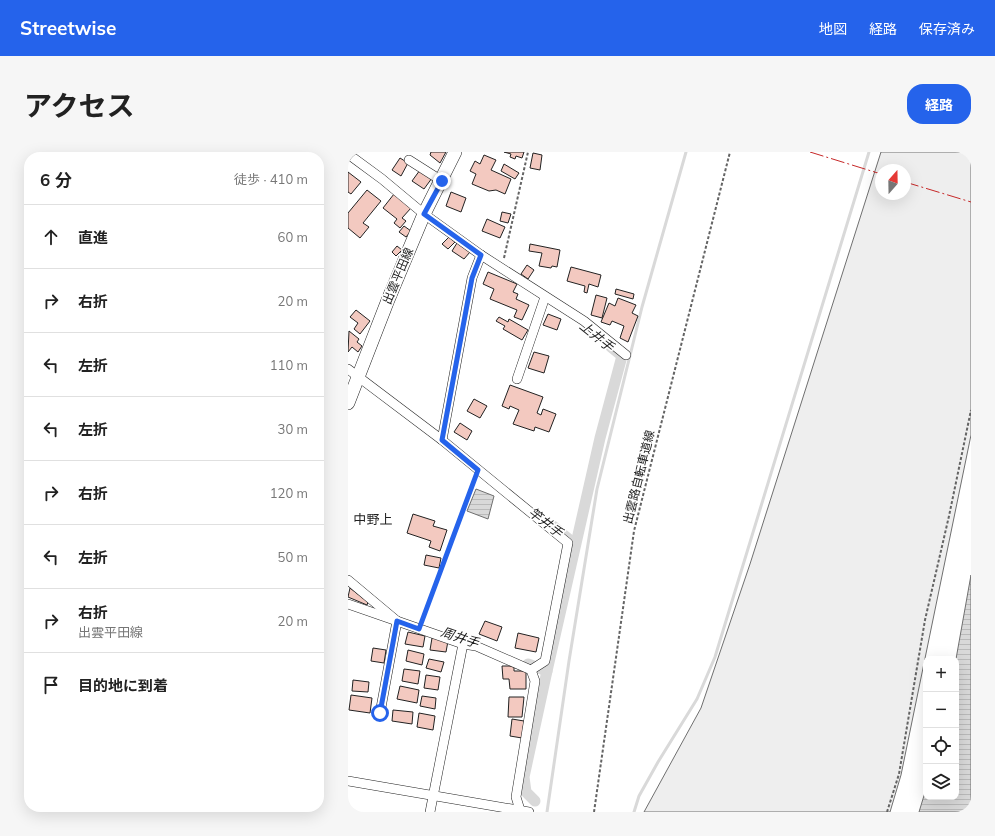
<!DOCTYPE html>
<html lang="ja">
<head>
<meta charset="utf-8">
<style>
  :root { --surface:#fff; --page:#f6f6f6; --text:#222; --muted:#767676; --line:#e0e0e0; --accent:#2563eb }
  body { margin:0; font-family:Mulish,"Noto Sans JP",sans-serif; background:var(--page); color:var(--text) }
  .controls { position:absolute; right:12px; bottom:12px; display:grid; overflow:hidden; border-radius:8px; box-shadow:0 4px 16px #0002 }
  .controls button { width:36px; height:36px; display:grid; place-items:center; padding:0; border:0; border-bottom:1px solid var(--line); background:var(--surface); color:var(--text); font:20px sans-serif }
  .compass { position:absolute; left:527px; top:12px; width:36px; height:36px; border-radius:50%; background:var(--surface); box-shadow:0 4px 16px #0002; rotate:20deg }
  .stop { position:absolute; width:12px; height:12px; margin:-9px; border:3px solid #2563eb; border-radius:50%; background:#fff }
  .stop.end { background:#2563eb; border-color:#fff; box-shadow:0 1px 4px #0008 }
  .list { margin:0; padding:0; list-style:none }
  h2 { display:flex; justify-content:space-between; align-items:center; height:52px; margin:0; padding:0 16px; font-size:17px }
  h2 small { font-size:13px; font-weight:400; color:var(--muted) }
  .list li { display:grid; grid-template-columns:26px 1fr auto; gap:12px; align-items:center; box-sizing:border-box; height:64px; padding:0 16px; border-top:1px solid var(--line) }
  .list b { display:block; font-size:15px; white-space:nowrap }
  .list p { margin:0; font-size:13px; white-space:nowrap; color:var(--muted) }
  .list em { font-size:13px; font-style:normal; color:var(--muted) }
  .icon { flex:none; width:22px; height:22px; fill:none; stroke:currentColor; stroke-width:2; stroke-linecap:round; stroke-linejoin:round }
  .map { position:relative; flex:none; width:623px; height:660px; overflow:hidden; border-radius:16px }
  header { display:flex; align-items:center; gap:24px; box-sizing:border-box; height:56px; padding:0 20px; background:var(--accent); color:#fff }
  header strong { font-size:19px }
  nav { display:flex; gap:22px; margin-inline-start:auto; font-size:14px }
  .intro { display:flex; align-items:center; justify-content:space-between; box-sizing:border-box; height:96px; padding:0 24px }
  h1 { margin:0; font-size:28px }
  .button { padding:10px 18px; border-radius:16px; background:var(--accent); color:#fff; font-size:14px; font-weight:700 }
  main { display:flex; gap:24px; padding:0 24px }
  aside { flex:1; background:var(--surface); border-radius:16px; box-shadow:0 4px 16px #0002 }
  .map>svg:first-child { display:block }
  .grass { fill:#eee; stroke:#6f6f6f; fill-rule:evenodd }
  .water { fill:url(#water-rules); stroke:#6f6f6f }
  .lines { fill:none; stroke-linecap:round; stroke-linejoin:round }
  .stream { stroke:#d9d9d9; stroke-width:3 }
  .canal { stroke:#d9d9d9; stroke-width:11 }
  .building { fill:#f3c9c0; stroke:#222 }
  .street-casing { stroke:#222; stroke-width:10 }
  .secondary-casing { stroke:#222; stroke-width:14 }
  .path { stroke:#646464; stroke-width:2; stroke-dasharray:3 2; stroke-linecap:butt }
  .street { stroke:#fff; stroke-width:9 }
  .secondary { stroke:#fff; stroke-width:13 }
  .power { stroke:#c62828; stroke-width:1; stroke-dasharray:14 3 2 3; stroke-linecap:butt }
  .route { stroke:#2563eb; stroke-width:5 }
  .labels { text-anchor:middle; stroke-width:3; stroke-linejoin:round; paint-order:stroke }
  .street-label { font-size:12px; fill:#222; stroke:#fff }
  .water-label { font-size:13px; font-style:italic; fill:#222; stroke:#fff }
  .neighbourhood-label { font-size:13px; fill:#222; stroke:#fff }
</style>
</head>
<body>
<header>
<strong>Streetwise</strong>
<nav><a>地図</a><a>経路</a><a>保存済み</a></nav>
</header>
<div class="intro"><h1>アクセス</h1><a class="button">経路</a></div>
<main>
<aside>
<h2>6 分<small>徒歩 · 410 m</small></h2>
<ul class="list">
<li><svg class="icon" aria-label="ahead" viewBox="0 0 24 24"><path d="M12 20V5M6 11l6-6 6 6"/></svg><div><b>直進</b></div><em>60 m</em></li>
<li><svg class="icon" aria-label="right" viewBox="0 0 24 24"><path d="M7 20v-9h11M14 6l5 5-5 5"/></svg><div><b>右折</b></div><em>20 m</em></li>
<li><svg class="icon" aria-label="left" viewBox="0 0 24 24"><path d="M17 20v-9H6M10 6l-5 5 5 5"/></svg><div><b>左折</b></div><em>110 m</em></li>
<li><svg class="icon" aria-label="left" viewBox="0 0 24 24"><path d="M17 20v-9H6M10 6l-5 5 5 5"/></svg><div><b>左折</b></div><em>30 m</em></li>
<li><svg class="icon" aria-label="right" viewBox="0 0 24 24"><path d="M7 20v-9h11M14 6l5 5-5 5"/></svg><div><b>右折</b></div><em>120 m</em></li>
<li><svg class="icon" aria-label="left" viewBox="0 0 24 24"><path d="M17 20v-9H6M10 6l-5 5 5 5"/></svg><div><b>左折</b></div><em>50 m</em></li>
<li><svg class="icon" aria-label="right" viewBox="0 0 24 24"><path d="M7 20v-9h11M14 6l5 5-5 5"/></svg><div><b>右折</b><p>出雲平田線</p></div><em>20 m</em></li>
<li><svg class="icon" aria-label="arrive" viewBox="0 0 24 24"><path d="M6 21V4h12l-3 4 3 4H6"/></svg><div><b>目的地に到着</b></div></li>
</ul>
</aside>
<div class="map">
<svg width="623" height="660" viewBox="0 0 623 660">
  <defs>
    <pattern id="water-rules" width="6" height="5" patternUnits="userSpaceOnUse"><rect width="6" height="5" fill="#d9d9d9"/><path d="M0 2.5h6" fill="none" stroke="#bababa"/></pattern>
  </defs>
  <rect width="100%" height="100%" fill="#fff"/>
  <!-- grass -->
  <path class="grass" d="M 533,0 L 623,0 L 623,283 L 553,623 L 542,660 L 296,660 L 353,556 L 402,412 ZM 533,18 L 557,18 L 557,42 L 533,42 Z"/>
  <!-- water -->
  <g class="water">
    <path d="M 128,337 L 146,344 L 140,367 L 119,359 Z"/>
    <path d="M 623,423 L 623,660 L 571,660 L 578,637 L 578,645 L 608,645 L 608,507 Z"/>
  </g>
  <g class="lines">
    <!-- stream -->
    <g class="stream">
      <path d="M 199,660 L 221,509 L 249,337 L 294,155 L 338,0"/>
      <path d="M 286,660 L 291,644 L 310,610 L 349,547 L 367,505 L 521,0"/>
    </g>
    <!-- canal -->
    <g class="canal">
      <path d="M 205,374 L 223,389 L 221,400"/>
      <path d="M 180,512 L 199,519 L 252,286 L 274,204 L 263,195"/>
      <path d="M 187,649 L 178,640 L 176,625 L 199,519 L 199,513"/>
    </g>
  </g>
  <!-- building -->
  <g class="building">
    <path d="M 83,0 L 98,0 L 92,11 L 82,3 Z"/>
    <path d="M 156,0 L 176,0 L 174,6 L 168,4 L 167,7 L 162,5 L 163,2 Z"/>
    <path d="M 185,1 L 194,3 L 192,18 L 182,16 Z"/>
    <path d="M 136,3 L 148,8 L 143,18 L 163,27 L 157,42 L 148,38 L 141,39 L 124,32 L 128,22 L 122,19 L 127,9 L 132,12 Z"/>
    <path d="M 52,6 L 60,11 L 53,24 L 44,18 Z"/>
    <path d="M 156,12 L 171,21 L 167,27 L 153,19 Z"/>
    <path d="M 72,18 L 84,26 L 76,37 L 64,29 Z"/>
    <path d="M 0,20 L 13,30 L 3,42 L 0,40 Z"/>
    <path d="M 19,38 L 33,49 L 15,71 L 21,75 L 12,86 L 0,76 L 0,61 Z"/>
    <path d="M 103,40 L 118,46 L 113,60 L 98,54 Z"/>
    <path d="M 46,42 L 63,56 L 54,66 L 58,69 L 52,76 L 46,71 L 49,67 L 35,56 Z"/>
    <path d="M 154,60 L 163,62 L 160,71 L 152,69 Z"/>
    <path d="M 139,67 L 157,75 L 152,86 L 134,79 Z"/>
    <path d="M 56,74 L 63,79 L 58,85 L 51,80 Z"/>
    <path d="M 101,85 L 107,90 L 100,97 L 94,92 Z"/>
    <path d="M 109,91 L 122,100 L 116,107 L 104,99 Z"/>
    <path d="M 182,92 L 212,98 L 209,115 L 204,114 L 203,116 L 191,114 L 194,101 L 181,99 Z"/>
    <path d="M 49,94 L 54,98 L 48,104 L 44,100 Z"/>
    <path d="M 179,113 L 186,118 L 180,127 L 173,122 Z"/>
    <path d="M 223,115 L 253,123 L 250,135 L 241,132 L 239,141 L 236,140 L 237,134 L 219,129 Z"/>
    <path d="M 140,120 L 169,132 L 165,140 L 170,142 L 168,147 L 181,153 L 174,168 L 166,165 L 169,158 L 142,147 L 146,137 L 135,132 Z"/>
    <path d="M 268,137 L 286,142 L 285,147 L 267,142 Z"/>
    <path d="M 248,143 L 259,146 L 254,166 L 243,163 Z"/>
    <path d="M 270,146 L 288,153 L 284,161 L 290,164 L 280,190 L 272,186 L 276,174 L 264,169 L 262,173 L 253,170 L 261,151 L 267,154 Z"/>
    <path d="M 8,158 L 22,169 L 12,182 L 6,177 L 10,171 L 2,165 Z"/>
    <path d="M 200,162 L 213,167 L 209,178 L 195,173 Z"/>
    <path d="M 151,165 L 160,170 L 161,167 L 180,178 L 174,188 L 155,177 L 157,174 L 148,169 Z"/>
    <path d="M 1,179 L 11,187 L 9,190 L 14,194 L 10,200 L 4,195 L 0,200 Z"/>
    <path d="M 186,200 L 201,204 L 196,221 L 180,216 Z"/>
    <path d="M 162,233 L 195,245 L 189,261 L 193,263 L 195,257 L 208,262 L 201,280 L 187,275 L 186,279 L 165,272 L 171,258 L 162,254 L 161,257 L 154,254 Z"/>
    <path d="M 126,247 L 139,254 L 132,266 L 119,259 Z"/>
    <path d="M 112,271 L 124,279 L 119,288 L 106,280 Z"/>
    <path d="M 65,362 L 87,369 L 85,374 L 99,378 L 92,399 L 81,395 L 83,389 L 59,381 Z"/>
    <path d="M 78,403 L 93,406 L 91,416 L 76,413 Z"/>
    <path d="M 2,436 L 20,450 L 19,453 L 0,445 Z"/>
    <path d="M 137,469 L 154,475 L 149,489 L 131,482 Z"/>
    <path d="M 60,480 L 77,484 L 75,495 L 57,492 Z"/>
    <path d="M 170,481 L 191,486 L 188,500 L 167,496 Z"/>
    <path d="M 84,486 L 100,489 L 98,500 L 82,498 Z"/>
    <path d="M 25,496 L 38,498 L 36,511 L 23,509 Z"/>
    <path d="M 60,498 L 76,502 L 74,513 L 58,509 Z"/>
    <path d="M 81,507 L 96,510 L 93,520 L 78,516 Z"/>
    <path d="M 154,514 L 166,514 L 166,519 L 178,519 L 178,537 L 162,537 L 161,527 L 155,527 Z"/>
    <path d="M 56,517 L 72,519 L 70,532 L 54,529 Z"/>
    <path d="M 78,523 L 92,525 L 90,538 L 76,536 Z"/>
    <path d="M 5,528 L 21,530 L 20,540 L 4,539 Z"/>
    <path d="M 52,534 L 71,538 L 69,551 L 49,547 Z"/>
    <path d="M 3,543 L 24,546 L 22,561 L 1,558 Z"/>
    <path d="M 74,544 L 88,546 L 87,557 L 72,554 Z"/>
    <path d="M 161,545 L 176,545 L 174,565 L 160,565 Z"/>
    <path d="M 45,558 L 65,560 L 64,572 L 44,569 Z"/>
    <path d="M 71,561 L 87,564 L 85,578 L 69,575 Z"/>
    <path d="M 164,567 L 176,569 L 174,586 L 162,584 Z"/>
  </g>
  <g class="lines">
    <!-- street casing -->
    <g class="street-casing">
      <g id="street">
        <path d="M 0,2 L 34,27 L 76,62 L 133,103 L 236,169 L 278,203"/>
        <path d="M 61,8 L 94,29"/>
        <path d="M 0,217 L 94,288 L 220,391 L 197,509 L 183,518"/>
        <path d="M 169,227 L 197,145"/>
        <path d="M 94,288 L 124,126 L 133,103"/>
        <path d="M 0,428 L 49,469 L 115,492 L 128,494 L 183,518 L 187,529 L 168,645 L 172,658"/>
        <path d="M 0,452 L 49,469 L 32,561"/>
        <path d="M 0,629 L 181,660"/>
        <path d="M 82,660 L 115,492"/>
      </g>
    </g>
    <!-- secondary casing -->
    <g class="secondary-casing">
      <path id="secondary" d="M 0,251 L 40,148 L 76,62 L 107,0"/>
    </g>
    <!-- path -->
    <g class="path">
      <path d="M 156,106 L 180,0"/>
      <path d="M 74,468 L 128,326"/>
      <path d="M 246,660 L 286,379 L 382,0"/>
      <path d="M 539,660 L 551,622 L 577,468 L 601,364 L 623,258"/>
    </g>
    <!-- street -->
    <use href="#street" class="street"/>
    <!-- secondary -->
    <use href="#secondary" class="secondary"/>
    <!-- power -->
    <g class="power">
      <path d="M 462,0 L 533,22"/>
      <path d="M 557,30 L 623,50"/>
    </g>
  </g>
  <g class="lines">
    <!-- route -->
    <path class="route" d="M 32,561 L 49,469 L 71,477 L 130,318 L 94,288 L 124,126 L 133,103 L 76,62 L 94,29"/>
  </g>
  <g class="labels">
    <!-- street labels -->
    <g class="street-label">
      <text transform="translate(50 124) rotate(-67)" y="4">出雲平田線</text>
      <text transform="translate(291 325) rotate(-76)" y="4">出雲路自転車道線</text>
    </g>
    <!-- water labels -->
    <g class="water-label">
      <text transform="translate(249 184) rotate(39)" y="5">上井手</text>
      <text transform="translate(198 370) rotate(38)" y="5">竿井手</text>
      <text transform="translate(112 485) rotate(19)" y="5">周井手</text>
    </g>
    <!-- neighbourhood labels -->
    <g class="neighbourhood-label">
      <text x="25" y="372">中野上</text>
    </g>
  </g>
</svg>
<div class="controls">
<button>+</button>
<button>−</button>
<button><svg class="icon" aria-label="locate" viewBox="0 0 24 24"><circle cx="12" cy="12" r="6"/><path d="M12 2v4M12 18v4M2 12h4M18 12h4"/></svg></button>
<button><svg class="icon" aria-label="layers" viewBox="0 0 24 24"><path d="M12 4l9 5-9 5-9-5zM3 14l9 5 9-5"/></svg></button>
</div>
<svg class="compass" viewBox="-18 -18 36 36"><path d="M0-13l5 13h-10z" fill="#e53935"/><path d="M0 13l5-13h-10z" fill="#767676"/></svg>
<div class="stop" style="left:32px;top:561px"></div>
<div class="stop end" style="left:94px;top:29px"></div>
</div>
</main>
</body>
</html>
